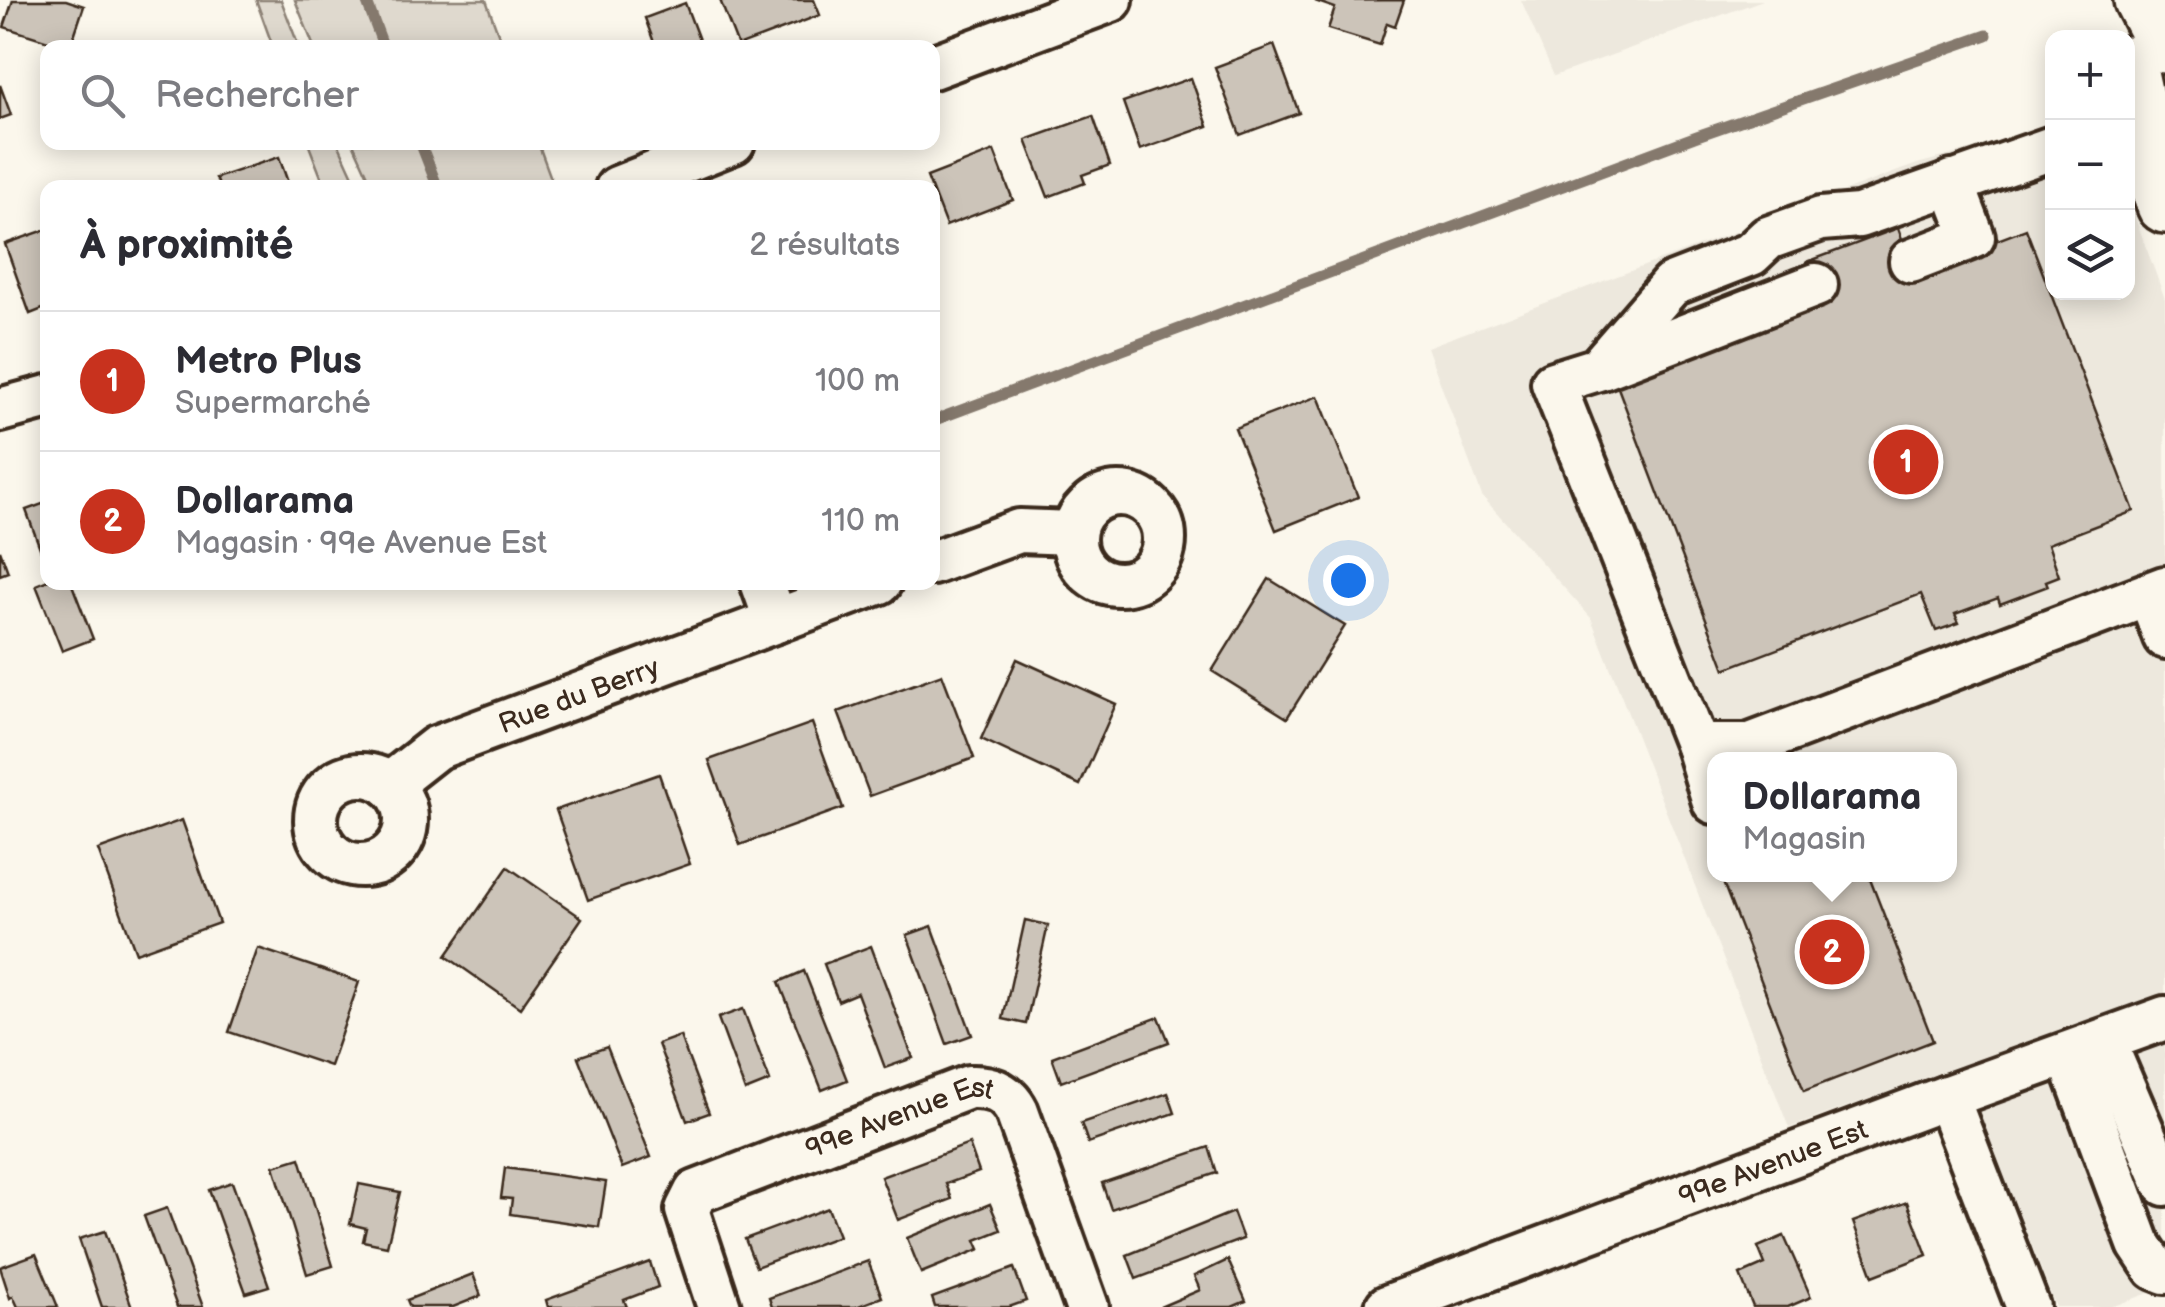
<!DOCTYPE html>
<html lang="fr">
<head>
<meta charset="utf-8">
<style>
  :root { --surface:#fff; --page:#f7f7f7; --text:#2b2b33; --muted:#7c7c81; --line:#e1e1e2; --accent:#c8321e }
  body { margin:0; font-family:"Balsamiq Sans",sans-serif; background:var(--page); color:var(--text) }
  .controls { position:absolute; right:30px; top:30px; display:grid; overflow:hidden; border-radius:20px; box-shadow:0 5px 25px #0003 }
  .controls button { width:90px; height:90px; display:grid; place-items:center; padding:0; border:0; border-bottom:2px solid var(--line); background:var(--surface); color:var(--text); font:50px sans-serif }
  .you { position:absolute; left:1348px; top:580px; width:35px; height:35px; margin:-25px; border:8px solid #fff; border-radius:50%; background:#1a73e8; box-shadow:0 0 0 15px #1a73e833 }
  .badge { display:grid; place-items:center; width:65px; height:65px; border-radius:50%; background:var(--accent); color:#fff; font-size:32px; font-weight:700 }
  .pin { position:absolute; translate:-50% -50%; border:5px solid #fff; box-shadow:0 2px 10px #0006 }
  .popup { position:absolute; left:1707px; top:752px; width:250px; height:130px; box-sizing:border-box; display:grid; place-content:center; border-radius:20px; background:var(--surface); filter:drop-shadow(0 2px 8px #0005); font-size:32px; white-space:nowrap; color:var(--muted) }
  .popup b { font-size:38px; color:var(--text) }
  .popup::after { content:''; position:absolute; left:50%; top:100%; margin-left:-20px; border:20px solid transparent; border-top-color:var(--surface) }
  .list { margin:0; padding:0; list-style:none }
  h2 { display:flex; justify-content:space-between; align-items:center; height:130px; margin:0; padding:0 40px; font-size:42px }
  h2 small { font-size:32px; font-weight:400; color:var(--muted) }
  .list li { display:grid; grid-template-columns:65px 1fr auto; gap:30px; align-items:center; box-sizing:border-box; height:140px; padding:0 40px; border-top:2px solid var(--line) }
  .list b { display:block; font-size:38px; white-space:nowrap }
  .list p { margin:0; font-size:32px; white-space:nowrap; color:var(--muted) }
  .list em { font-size:32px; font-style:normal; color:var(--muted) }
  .icon { flex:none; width:55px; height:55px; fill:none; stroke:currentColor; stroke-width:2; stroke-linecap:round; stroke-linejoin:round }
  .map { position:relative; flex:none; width:2165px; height:1307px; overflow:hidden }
  .search { position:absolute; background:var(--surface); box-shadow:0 5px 25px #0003; left:40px; top:40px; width:900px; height:110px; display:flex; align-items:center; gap:25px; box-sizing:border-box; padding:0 35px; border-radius:20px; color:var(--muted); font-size:38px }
  .panel { position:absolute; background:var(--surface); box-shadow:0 5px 25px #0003; left:40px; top:180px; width:900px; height:410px; border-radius:20px }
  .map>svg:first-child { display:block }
  .built { fill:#ede8dd; fill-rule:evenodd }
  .green { fill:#dfd9ce; stroke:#8d8276; stroke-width:2.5 }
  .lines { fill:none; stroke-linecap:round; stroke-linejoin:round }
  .stream { stroke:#85796d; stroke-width:11 }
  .building { fill:#ccc4b9; stroke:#3b2a1e; stroke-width:2.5 }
  .minor-casing { stroke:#3b2a1e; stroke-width:50 }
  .major-casing { stroke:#3b2a1e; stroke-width:62 }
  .minor { stroke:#fbf7ec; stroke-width:42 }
  .major { stroke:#fbf7ec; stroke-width:55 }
  .labels { text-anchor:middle; stroke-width:9; stroke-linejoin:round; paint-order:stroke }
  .street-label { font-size:28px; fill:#3b2a1e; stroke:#fbf7ec }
</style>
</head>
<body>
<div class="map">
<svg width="2165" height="1307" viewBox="0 0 2165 1307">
  <rect width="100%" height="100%" fill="#fbf7ec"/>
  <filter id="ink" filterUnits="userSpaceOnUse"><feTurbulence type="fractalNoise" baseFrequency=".01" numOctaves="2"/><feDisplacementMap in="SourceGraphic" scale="20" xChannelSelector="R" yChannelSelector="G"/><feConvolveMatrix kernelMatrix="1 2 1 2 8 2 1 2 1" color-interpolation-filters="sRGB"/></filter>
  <g filter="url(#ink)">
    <!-- built -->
    <g class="built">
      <path d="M 1521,0 L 1763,0 L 1554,76 Z"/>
      <path d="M 2052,121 L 2052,292 L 2128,292 L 2128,198 L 2165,299 L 2165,1287 L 2111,1307 L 2056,1307 L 1961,1065 L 1789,1128 L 1591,618 L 1482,496 L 1427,347 L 1917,164 L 1999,142 ZM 1714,760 L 1950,760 L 1950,874 L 1714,874 Z"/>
    </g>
    <!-- green -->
    <g class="green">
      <path d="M 256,0 L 281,0 L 299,47 L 273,47 Z"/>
      <path d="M 295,0 L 486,0 L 503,47 L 314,47 Z"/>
      <path d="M 308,143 L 338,143 L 358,187 L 325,187 Z"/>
      <path d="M 353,143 L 538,143 L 552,181 L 536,188 L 373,187 Z"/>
    </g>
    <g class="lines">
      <!-- stream -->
      <g class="stream">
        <path d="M 366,0 L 384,48"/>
        <path d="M 420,142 L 436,183"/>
        <path d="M 932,421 L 1697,136 L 1987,35"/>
      </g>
    </g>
    <!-- building -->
    <g class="building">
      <path d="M 13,0 L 66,0 L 84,6 L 70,48 L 4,27 Z"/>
      <path d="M 720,0 L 814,0 L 820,15 L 738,46 Z"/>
      <path d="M 1404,0 L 1395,26 L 1387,23 L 1380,45 L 1328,29 L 1335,8 L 1315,1 Z"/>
      <path d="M 685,3 L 702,48 L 656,48 L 645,18 Z"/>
      <path d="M 1274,45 L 1299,113 L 1240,135 L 1215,67 Z"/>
      <path d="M 1191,78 L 1208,126 L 1140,150 L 1123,102 Z"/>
      <path d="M 0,85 L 11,115 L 0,119 Z"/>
      <path d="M 1093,116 L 1110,165 L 1082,175 L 1085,183 L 1048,197 L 1026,140 Z"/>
      <path d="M 994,151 L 1013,200 L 946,226 L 927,177 Z"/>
      <path d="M 279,157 L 290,188 L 220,188 L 216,178 Z"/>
      <path d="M 1898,228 L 1914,272 L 2026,229 L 2134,511 L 2048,544 L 2059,576 L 2046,581 L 2048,586 L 2000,604 L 1998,598 L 1955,614 L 1959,623 L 1936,631 L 1921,594 L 1725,669 L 1617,385 L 1824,306 L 1807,262 Z"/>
      <path d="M 48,229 L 48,307 L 30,314 L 5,244 Z"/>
      <path d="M 1318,396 L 1358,497 L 1276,530 L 1235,428 Z"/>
      <path d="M 48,502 L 48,558 L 44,559 L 26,510 Z"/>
      <path d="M 0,550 L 8,572 L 0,575 Z"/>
      <path d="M 1269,579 L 1345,626 L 1287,718 L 1212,671 Z"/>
      <path d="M 48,580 L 71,582 L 93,639 L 62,651 L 36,585 Z"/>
      <path d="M 1017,659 L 1116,704 L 1080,785 L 981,739 Z"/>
      <path d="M 942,674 L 974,758 L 870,796 L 838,712 Z"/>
      <path d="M 812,723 L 843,808 L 740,845 L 709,760 Z"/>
      <path d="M 659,774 L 690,864 L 588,900 L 556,810 Z"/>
      <path d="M 182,820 L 219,923 L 136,953 L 98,850 Z"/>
      <path d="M 508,867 L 582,918 L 520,1008 L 446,956 Z"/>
      <path d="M 1736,874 L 1868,874 L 1933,1041 L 1804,1091 L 1722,880 Z"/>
      <path d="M 1025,920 L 1048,925 L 1026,1024 L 1003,1019 Z"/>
      <path d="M 932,926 L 972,1035 L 947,1044 L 907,935 Z"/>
      <path d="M 871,946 L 913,1058 L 885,1068 L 857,993 L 838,1001 L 824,964 Z"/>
      <path d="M 258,948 L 359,982 L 330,1066 L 229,1032 Z"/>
      <path d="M 804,971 L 847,1080 L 822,1090 L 779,982 Z"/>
      <path d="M 743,1009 L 770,1081 L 745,1091 L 718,1018 Z"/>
      <path d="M 1159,1017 L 1169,1042 L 1061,1082 L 1052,1057 Z"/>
      <path d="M 680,1036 L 709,1113 L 687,1121 L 658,1044 Z"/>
      <path d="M 607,1047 L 651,1157 L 622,1168 L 578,1057 Z"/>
      <path d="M 1168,1093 L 1175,1113 L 1088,1143 L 1081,1123 Z"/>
      <path d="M 969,1144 L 979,1172 L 946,1184 L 952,1199 L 898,1220 L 881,1177 Z"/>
      <path d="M 1209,1147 L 1217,1173 L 1111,1209 L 1102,1183 Z"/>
      <path d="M 300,1158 L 333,1266 L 307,1274 L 274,1166 Z"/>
      <path d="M 505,1168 L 606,1182 L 599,1227 L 510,1214 L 512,1199 L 501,1198 Z"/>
      <path d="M 232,1182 L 269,1286 L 246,1293 L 209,1190 Z"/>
      <path d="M 359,1184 L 400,1192 L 387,1246 L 363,1241 L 366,1228 L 350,1224 Z"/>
      <path d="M 1907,1202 L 1927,1255 L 1873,1276 L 1853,1222 Z"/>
      <path d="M 990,1204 L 1001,1230 L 976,1240 L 980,1249 L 921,1273 L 907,1238 Z"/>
      <path d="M 167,1208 L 203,1307 L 177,1307 L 144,1216 Z"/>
      <path d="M 828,1208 L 839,1236 L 756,1267 L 745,1239 Z"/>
      <path d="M 1233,1212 L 1243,1239 L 1136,1279 L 1127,1255 Z"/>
      <path d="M 105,1231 L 132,1307 L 102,1307 L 79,1239 Z"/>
      <path d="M 1784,1236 L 1811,1297 L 1788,1307 L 1753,1307 L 1740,1275 L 1765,1264 L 1758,1247 Z"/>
      <path d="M 36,1254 L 58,1307 L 18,1307 L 13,1296 L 10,1298 L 0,1267 Z"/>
      <path d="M 1228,1260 L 1246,1301 L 1232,1307 L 1160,1307 L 1200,1290 L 1194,1276 Z"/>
      <path d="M 868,1261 L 882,1297 L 856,1307 L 772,1307 L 769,1298 Z"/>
      <path d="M 650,1262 L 658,1287 L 624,1300 L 627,1307 L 548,1307 L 546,1300 Z"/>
      <path d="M 1014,1268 L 1026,1301 L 1009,1307 L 935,1307 L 932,1298 Z"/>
      <path d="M 473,1274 L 481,1296 L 453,1307 L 410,1307 L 407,1300 Z"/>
    </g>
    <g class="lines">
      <!-- minor casing -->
      <g class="minor-casing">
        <g id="minor">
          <path d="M 932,67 L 1111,0"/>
          <path d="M 2052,148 L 1859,216 L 1821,219 L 1768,238 L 1751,254 L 1671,285 L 1598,369 L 1553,383 L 1697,746 L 1748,746 L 2165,588"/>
          <path d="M 617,188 L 733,142"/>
          <path d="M 1911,261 L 1973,237 L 1952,182"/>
          <path d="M 1602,368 L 1816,285"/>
          <path d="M 0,410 L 48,397"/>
          <circle cx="1119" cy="539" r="45"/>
          <path d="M 932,563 L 1019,531 L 1073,533"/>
          <path d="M 762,582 L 776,621"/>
          <path d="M 2149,595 L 2165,637"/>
          <path d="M 1697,746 L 1714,802"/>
          <circle cx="361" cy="820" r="45"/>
          <path id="s1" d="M 389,785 L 436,748 L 880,582"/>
          <path d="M 2104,1041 L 2165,1184"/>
          <path d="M 2068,1054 L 2139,1244 L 2155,1268 L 2165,1272"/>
          <path d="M 1947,1097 L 2165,1018"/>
          <path id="s2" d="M 719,1307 L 687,1210 L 696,1192 L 969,1087 C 991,1086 1007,1092 1017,1112 L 1087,1307"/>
          <path id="s3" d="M 1387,1307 L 1947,1097 L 2028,1307"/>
        </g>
      </g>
      <!-- major casing -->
      <g class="major-casing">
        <g id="major">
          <path d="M 2142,0 L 2165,45"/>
          <path d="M 2128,64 L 2150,165 L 2165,205"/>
        </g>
      </g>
      <!-- minor -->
      <use href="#minor" class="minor"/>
      <!-- major -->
      <use href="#major" class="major"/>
    </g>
  </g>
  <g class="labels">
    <!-- street labels -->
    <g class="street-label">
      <text dy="10" stroke="none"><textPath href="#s1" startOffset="212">Rue du Berry</textPath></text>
      <text dy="10" stroke="none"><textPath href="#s2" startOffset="340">99e Avenue Est</textPath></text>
      <text dy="10" stroke="none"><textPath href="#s3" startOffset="412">99e Avenue Est</textPath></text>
    </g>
  </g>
</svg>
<div class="controls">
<button>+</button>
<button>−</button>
<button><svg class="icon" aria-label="layers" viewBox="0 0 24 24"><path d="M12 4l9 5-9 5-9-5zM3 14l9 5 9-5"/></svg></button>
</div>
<div class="you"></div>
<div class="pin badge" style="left:1906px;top:462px">1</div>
<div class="pin badge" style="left:1832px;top:952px">2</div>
<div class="popup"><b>Dollarama</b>Magasin</div>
<div class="search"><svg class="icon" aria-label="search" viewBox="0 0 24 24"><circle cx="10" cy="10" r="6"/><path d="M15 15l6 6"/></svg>Rechercher</div>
<section class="panel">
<h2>À proximité<small>2 résultats</small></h2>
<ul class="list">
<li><span class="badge">1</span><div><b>Metro Plus</b><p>Supermarché</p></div><em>100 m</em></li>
<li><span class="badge">2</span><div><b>Dollarama</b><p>Magasin · 99e Avenue Est</p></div><em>110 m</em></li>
</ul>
</section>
</div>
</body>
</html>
